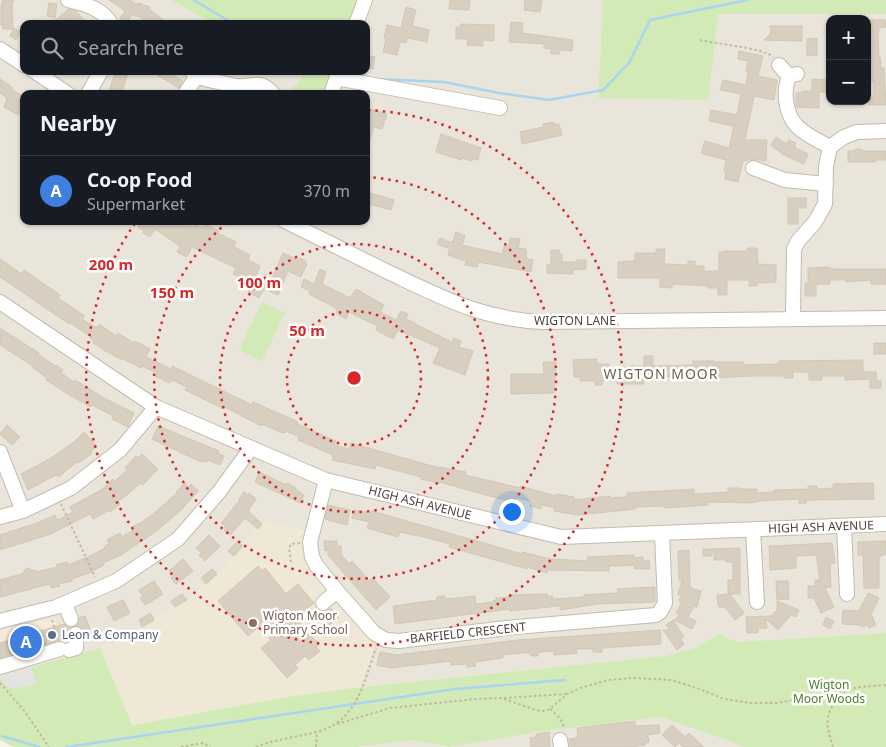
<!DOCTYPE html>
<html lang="en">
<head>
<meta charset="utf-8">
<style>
  :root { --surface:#171b24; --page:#20242c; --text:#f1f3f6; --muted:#9ea1a6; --line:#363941; --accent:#fc3f1d }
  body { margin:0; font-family:"Noto Sans",sans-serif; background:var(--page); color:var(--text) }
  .controls { position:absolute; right:15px; top:15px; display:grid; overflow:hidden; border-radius:10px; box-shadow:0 1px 4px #0004 }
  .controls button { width:45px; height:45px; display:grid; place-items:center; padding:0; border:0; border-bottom:1px solid var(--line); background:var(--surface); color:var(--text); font:25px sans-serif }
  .you { position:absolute; left:511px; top:511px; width:18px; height:18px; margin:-12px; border:4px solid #fff; border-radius:50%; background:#1a73e8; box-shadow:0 0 0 8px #1a73e833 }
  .badge { display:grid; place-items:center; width:32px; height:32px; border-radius:50%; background:var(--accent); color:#fff; font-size:16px; font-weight:700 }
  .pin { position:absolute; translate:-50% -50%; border:2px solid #fff; box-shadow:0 1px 5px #0006 }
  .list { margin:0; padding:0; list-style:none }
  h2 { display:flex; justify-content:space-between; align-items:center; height:65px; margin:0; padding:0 20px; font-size:21px }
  h2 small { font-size:16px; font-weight:400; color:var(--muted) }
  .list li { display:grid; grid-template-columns:32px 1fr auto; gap:15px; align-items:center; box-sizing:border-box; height:70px; padding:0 20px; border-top:1px solid var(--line) }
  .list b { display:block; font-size:19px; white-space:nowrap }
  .list p { margin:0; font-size:16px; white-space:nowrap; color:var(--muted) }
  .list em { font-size:16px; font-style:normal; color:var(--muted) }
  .icon { flex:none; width:28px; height:28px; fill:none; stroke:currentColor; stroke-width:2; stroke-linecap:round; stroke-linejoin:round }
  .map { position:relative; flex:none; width:886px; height:747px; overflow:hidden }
  .search { position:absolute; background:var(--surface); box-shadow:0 1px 4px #0004; left:20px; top:20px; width:350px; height:55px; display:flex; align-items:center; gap:12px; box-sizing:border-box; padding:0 18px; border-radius:10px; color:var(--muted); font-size:19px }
  .panel { position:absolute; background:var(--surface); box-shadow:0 1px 4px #0004; left:20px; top:90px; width:350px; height:135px; border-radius:10px }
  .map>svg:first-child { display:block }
  .residential { fill:#eae5da; fill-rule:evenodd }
  .commercial { fill:#f7ead8 }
  .education { fill:#efe8d6 }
  .green { fill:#d2eab5 }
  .parking { fill:#e5e3e0 }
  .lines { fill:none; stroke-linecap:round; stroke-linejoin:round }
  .stream { stroke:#a9d4f2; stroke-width:2.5 }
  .building { fill:#d8cfc1; stroke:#d3c7b4 }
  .minor-casing { stroke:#c2bbae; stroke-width:16 }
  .path { stroke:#c4b79f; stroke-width:2; stroke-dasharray:2.5 2.5; stroke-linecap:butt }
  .minor { stroke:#fff; stroke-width:14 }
  .ring { fill:none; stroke:#d62828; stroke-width:2.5; stroke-dasharray:2.5 5 }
  .education-dot { fill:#8d6e63; stroke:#fff; stroke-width:2 }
  .service-dot { fill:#5c6f8a; stroke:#fff; stroke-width:2 }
  .labels { text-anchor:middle; stroke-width:5; stroke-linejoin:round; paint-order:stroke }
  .street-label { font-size:12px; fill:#4b4439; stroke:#fff }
  .education-label { font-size:12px; fill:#785e54; stroke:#fff; text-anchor:start }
  .service-label { font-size:12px; fill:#4e5e75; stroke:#fff; text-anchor:start }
  .park-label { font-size:12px; fill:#4a7f2a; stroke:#fff }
  .neighbourhood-label { font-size:14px; letter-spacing:1px; fill:#6e6250; stroke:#fff }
  .centre { fill:#d62828; stroke:#fff; stroke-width:2.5 }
  .ring-label { font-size:15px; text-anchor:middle; font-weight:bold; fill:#d62828; stroke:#fff; stroke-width:5; stroke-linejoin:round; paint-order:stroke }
</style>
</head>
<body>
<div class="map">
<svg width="886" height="747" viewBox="0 0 886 747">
  <rect width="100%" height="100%" fill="#f6f3ec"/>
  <!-- residential -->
  <g class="residential">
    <path d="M 0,0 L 171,0 L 213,24 L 24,24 L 24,71 L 304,71 L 298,83 L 284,94 L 24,94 L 24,221 L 366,221 L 366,94 L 328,94 L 336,71 L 366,71 L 366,24 L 351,24 L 359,0 L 603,0 L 598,97 L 718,14 L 886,14 L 886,633 L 737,642 L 719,634 L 695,648 L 664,656 L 360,687 L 376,640 L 364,632 L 308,565 L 302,555 L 301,548 L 243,546 L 217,574 L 187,600 L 142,627 L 100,648 L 66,658 L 54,618 L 0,631 ZM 830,19 L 867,19 L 867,101 L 830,101 Z"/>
    <path d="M 661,717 L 745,747 L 448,747 L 545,731 Z"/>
    <path d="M 412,740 L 445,747 L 356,747 Z"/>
  </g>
  <!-- commercial -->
  <path class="commercial" d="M 54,618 L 66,658 L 31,667 L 18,665 L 0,665 L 0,631 Z"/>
  <!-- education -->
  <path class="education" d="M 264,521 L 307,530 L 301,548 L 302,555 L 308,565 L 364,632 L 376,640 L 360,687 L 287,697 L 131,725 L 100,648 L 142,627 L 187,600 L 217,574 Z"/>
  <!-- green -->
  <g class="green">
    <path d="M 171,0 L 359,0 L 351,24 L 213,24 Z"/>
    <path d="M 603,0 L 886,0 L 886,14 L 718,14 L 708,100 L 598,98 Z"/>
    <path d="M 304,71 L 336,71 L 328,94 L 284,94 L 298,83 Z"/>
    <path d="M 262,302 L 285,313 L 262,361 L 239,350 Z"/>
    <path d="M 886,633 L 886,747 L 745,747 L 661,717 L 545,731 L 448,747 L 412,740 L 356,747 L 14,747 L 0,740 L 0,672 L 14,667 L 31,667 L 100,648 L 132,725 L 287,697 L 360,687 L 664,656 L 695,648 L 719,634 L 737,642 Z"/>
  </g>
  <!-- parking -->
  <path class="parking" d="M 31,667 L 37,684 L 9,689 L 0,678 L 0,673 Z"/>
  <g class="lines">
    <!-- stream -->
    <g class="stream">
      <path d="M 194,0 L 232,23 L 237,24"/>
      <path d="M 357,71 L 367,77"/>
      <path d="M 377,79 L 444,82 L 499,93 L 549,100 L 603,90 L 629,63 L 650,20 L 747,0"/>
      <path d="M 2,736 L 39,747"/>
      <path d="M 67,747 L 455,689 L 565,680"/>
    </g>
  </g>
  <!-- building -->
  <g class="building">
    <path d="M 3,0 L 14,0 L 12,5 L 13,29 L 3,29 L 3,25 L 1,25 L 1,6 Z"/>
    <path d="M 109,0 L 130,0 L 137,5 L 138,3 L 150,7 L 149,9 L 169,24 L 149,24 L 140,17 L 132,15 L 127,22 L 120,18 L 125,11 Z"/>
    <path d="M 450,0 L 470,0 L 469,10 L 449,9 Z"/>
    <path d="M 525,0 L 542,0 L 540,12 L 524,10 Z"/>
    <path d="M 49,3 L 57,4 L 55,18 L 47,16 Z"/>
    <path d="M 406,7 L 416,10 L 412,26 L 429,30 L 427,42 L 408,38 L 406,43 L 400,42 L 397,55 L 383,52 L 386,39 L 384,38 L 387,25 L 401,28 Z"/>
    <path d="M 69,9 L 77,12 L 87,24 L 72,24 L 68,19 L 61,24 L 54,24 L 53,22 Z"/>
    <path d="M 868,20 L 885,20 L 886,27 L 879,28 L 878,36 L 879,57 L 880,57 L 881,68 L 884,68 L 886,105 L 869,105 L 869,98 L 874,98 L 874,81 L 867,81 Z"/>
    <path d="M 511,22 L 523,23 L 522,33 L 573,40 L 572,51 L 559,50 L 559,54 L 551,54 L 551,49 L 544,48 L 544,44 L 509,42 Z"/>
    <path d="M 461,24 L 494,25 L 494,41 L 483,40 L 483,46 L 467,45 L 468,39 L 456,39 L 456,27 L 460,27 Z"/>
    <path d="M 770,26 L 802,26 L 802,41 L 764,40 L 771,33 Z"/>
    <path d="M 14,28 L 21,32 L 16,40 L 10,36 Z"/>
    <path d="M 817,38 L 817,55 L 807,56 L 807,39 Z"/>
    <path d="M 739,51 L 763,56 L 758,76 L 777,80 L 774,100 L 754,96 L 745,140 L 767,140 L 766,161 L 752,159 L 743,161 L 738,182 L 725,179 L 726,171 L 724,171 L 726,160 L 701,153 L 705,141 L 729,148 L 734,126 L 709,121 L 711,110 L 737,115 L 741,94 L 720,90 L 723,80 L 746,85 L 748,72 L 746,71 L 748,61 L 738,59 Z"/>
    <path d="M 366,55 L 375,57 L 373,69 L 366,67 Z"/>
    <path d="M 116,71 L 129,71 L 121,94 L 109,91 Z"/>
    <path d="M 150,71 L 173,71 L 171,74 L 183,81 L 179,88 Z"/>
    <path d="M 0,79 L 12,87 L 11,89 L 24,97 L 24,113 L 20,111 L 18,115 L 4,107 L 7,98 L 0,93 Z"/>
    <path d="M 812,79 L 830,80 L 830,92 L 819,92 L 819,108 L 796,107 L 796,93 L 801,93 L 802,91 L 812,91 Z"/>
    <path d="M 366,108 L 387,114 L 382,129 L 374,127 L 368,145 L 366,145 Z"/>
    <path d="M 554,122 L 555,125 L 559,124 L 562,135 L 522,144 L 520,132 L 544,127 L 543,124 Z"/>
    <path d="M 441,134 L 481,148 L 478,160 L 473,159 L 472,161 L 462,158 L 461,160 L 436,152 Z"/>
    <path d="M 776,137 L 786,144 L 789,140 L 796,143 L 794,147 L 808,154 L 804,164 L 782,154 L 771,145 Z"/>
    <path d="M 855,149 L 862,149 L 862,151 L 886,151 L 886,160 L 875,160 L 875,162 L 848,162 L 848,151 L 855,151 Z"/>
    <path d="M 366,192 L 394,200 L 391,210 L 366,203 Z"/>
    <path d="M 788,198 L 806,198 L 806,208 L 798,208 L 798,224 L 788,224 Z"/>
    <path d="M 142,221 L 182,221 L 193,228 L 194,224 L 203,228 L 205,224 L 219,231 L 218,233 L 236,242 L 234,247 L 250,255 L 248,260 L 260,266 L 256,276 L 270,283 L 283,253 L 298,260 L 299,258 L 306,261 L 305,263 L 307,264 L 301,277 L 288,271 L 278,295 L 264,289 L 259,298 L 248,292 L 253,284 L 233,274 L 236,268 L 192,247 L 187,257 L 177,252 L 180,246 L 155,229 L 150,237 L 143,233 L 144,231 L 138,227 Z"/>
    <path d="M 456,232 L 465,236 L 462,245 L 502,254 L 504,246 L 509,246 L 510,238 L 520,239 L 518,248 L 526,249 L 527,259 L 533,260 L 531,272 L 478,262 L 477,267 L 465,265 L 466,261 L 448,255 L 450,249 L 437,244 L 440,238 L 452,243 Z"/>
    <path d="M 747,248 L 757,248 L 758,264 L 776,265 L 776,282 L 757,283 L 757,286 L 749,286 L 749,280 L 727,280 L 727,295 L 718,295 L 718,288 L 708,288 L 708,286 L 672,284 L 672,288 L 660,287 L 660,278 L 618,278 L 618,262 L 635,261 L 635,253 L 656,253 L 656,249 L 665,249 L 664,264 L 688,265 L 688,261 L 695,261 L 695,266 L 704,266 L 704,271 L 719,271 L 719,252 L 724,252 L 724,251 L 747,251 Z"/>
    <path d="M 551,250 L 559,250 L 560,254 L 562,254 L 562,262 L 577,262 L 577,260 L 586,260 L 586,269 L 573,270 L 573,274 L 547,273 L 547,265 L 551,265 Z"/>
    <path d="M 0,259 L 22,274 L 24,270 L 60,295 L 58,298 L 85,316 L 82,319 L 97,328 L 99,324 L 116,336 L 118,333 L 134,343 L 135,341 L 150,349 L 146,357 L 171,369 L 172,366 L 252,405 L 253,402 L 292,419 L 298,422 L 297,424 L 336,441 L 334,445 L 349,449 L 351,443 L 432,466 L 466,472 L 465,475 L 491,481 L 520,488 L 520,486 L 556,496 L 557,494 L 574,497 L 574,500 L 610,496 L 610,498 L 627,497 L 627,493 L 694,489 L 694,494 L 728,492 L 728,488 L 741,488 L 741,489 L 757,489 L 757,493 L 774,492 L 774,490 L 808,489 L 808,486 L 817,486 L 817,489 L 833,488 L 833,484 L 873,483 L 874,499 L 806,500 L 806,503 L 799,503 L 799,499 L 757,501 L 757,502 L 751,503 L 708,502 L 708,505 L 665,508 L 664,506 L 635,507 L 635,509 L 626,510 L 578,515 L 554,511 L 555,508 L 542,505 L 541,509 L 530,506 L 532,502 L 515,497 L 514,502 L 504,500 L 439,482 L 439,483 L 421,479 L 421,477 L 376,465 L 375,469 L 332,460 L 333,455 L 298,440 L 299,437 L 286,431 L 285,433 L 280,432 L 262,424 L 261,426 L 223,406 L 222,408 L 185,390 L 187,387 L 172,380 L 170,383 L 155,376 L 157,373 L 142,366 L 141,368 L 123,359 L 122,360 L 104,350 L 93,343 L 94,341 L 90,338 L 91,337 L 70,323 L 69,324 L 0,277 Z"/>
    <path d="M 828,267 L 833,269 L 886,269 L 886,284 L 871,284 L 871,280 L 846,282 L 846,280 L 830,280 L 830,284 L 816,284 L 816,296 L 805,296 L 805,283 L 808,283 L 808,268 Z"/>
    <path d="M 320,269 L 326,272 L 322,284 L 350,298 L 356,289 L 384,305 L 380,312 L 396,320 L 401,311 L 408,314 L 406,319 L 415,323 L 415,324 L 452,342 L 454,338 L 461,341 L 459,347 L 473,351 L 465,375 L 433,363 L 440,348 L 398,330 L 393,339 L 376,330 L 377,326 L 349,312 L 346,319 L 337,314 L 336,308 L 309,294 L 310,291 L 301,287 L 304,279 L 314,284 Z"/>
    <path d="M 0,328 L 39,353 L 38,354 L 55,366 L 56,365 L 63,370 L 61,373 L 74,382 L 75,380 L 104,398 L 134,413 L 128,427 L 112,419 L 113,416 L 92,405 L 91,407 L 66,393 L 46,380 L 47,378 L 32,367 L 33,366 L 0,345 Z"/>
    <rect x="874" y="343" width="12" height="11"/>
    <path d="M 644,356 L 653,356 L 653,366 L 693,365 L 693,361 L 714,361 L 714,362 L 743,362 L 743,365 L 779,364 L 779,361 L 863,360 L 863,372 L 876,372 L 877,381 L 881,381 L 881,388 L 870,388 L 870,379 L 845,380 L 845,376 L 822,376 L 822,380 L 809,380 L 809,372 L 793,372 L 793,378 L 784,378 L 784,376 L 750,376 L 681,380 L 681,377 L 644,376 L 644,384 L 617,384 L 617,381 L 602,381 L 602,385 L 595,385 L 595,381 L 580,381 L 580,377 L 574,377 L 573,360 L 597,359 L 597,364 L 609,364 L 609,368 L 630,367 L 630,366 L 644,366 Z"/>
    <path d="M 543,362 L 556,362 L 554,393 L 511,394 L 511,374 L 544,374 Z"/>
    <path d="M 7,425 L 20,437 L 12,445 L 0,434 Z"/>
    <path d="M 158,426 L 219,451 L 218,453 L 224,456 L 220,465 L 207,460 L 206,462 L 202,461 L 201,462 L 152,439 Z"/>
    <path d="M 84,432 L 97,446 L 90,452 L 92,453 L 79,463 L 77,462 L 58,477 L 56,475 L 28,490 L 21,474 L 51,458 L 74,442 Z"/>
    <path d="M 142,454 L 158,469 L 143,485 L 141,483 L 118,502 L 120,504 L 110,512 L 109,510 L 93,519 L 90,514 L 51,534 L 0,550 L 0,535 L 37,523 L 55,515 L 57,520 L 60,519 L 73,512 L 70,507 L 101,490 L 113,479 L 115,481 L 127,470 L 125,468 L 136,456 L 138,458 Z"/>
    <path d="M 259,472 L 286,485 L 287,483 L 296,488 L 295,489 L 304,495 L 300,503 L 255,482 Z"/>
    <path d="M 185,483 L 188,487 L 191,484 L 198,491 L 182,509 L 158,530 L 121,555 L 103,563 L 104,565 L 89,573 L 72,579 L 72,581 L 59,584 L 60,586 L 51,588 L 50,584 L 0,597 L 0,580 L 24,573 L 24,570 L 30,568 L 31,571 L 36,570 L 36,572 L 57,567 L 56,565 L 67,562 L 68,565 L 90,556 L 105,548 L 105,546 L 109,544 L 107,540 L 120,533 L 122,537 L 134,530 L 132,527 L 139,523 L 139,524 L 153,514 L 177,493 L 176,492 Z"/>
    <path d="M 244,492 L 248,495 L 249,493 L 256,499 L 248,511 L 262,524 L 258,529 L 245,518 L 230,535 L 224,530 L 226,527 L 221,523 L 240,500 L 239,499 Z"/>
    <path d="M 328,505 L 350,510 L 347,525 L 325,519 Z"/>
    <path d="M 354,510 L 372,513 L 372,511 L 522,554 L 523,552 L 550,559 L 588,561 L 587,557 L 634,555 L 634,558 L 643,557 L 643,561 L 649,560 L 650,569 L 634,569 L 634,565 L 619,566 L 609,566 L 609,571 L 548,570 L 547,573 L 527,567 L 527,569 L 449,547 L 450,544 L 428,538 L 400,532 L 398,537 L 367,528 L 369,522 L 352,518 Z"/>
    <path d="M 209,535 L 220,546 L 205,561 L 199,555 L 201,553 L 196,548 Z"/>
    <path d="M 238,541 L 243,546 L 234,556 L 228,551 Z"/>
    <path d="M 324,541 L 337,541 L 337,546 L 341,546 L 341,554 L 349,564 L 352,561 L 369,581 L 373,578 L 390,597 L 376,610 L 328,555 L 328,550 L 325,551 Z"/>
    <path d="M 886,541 L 886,555 L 881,555 L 881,557 L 879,557 L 879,588 L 864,588 L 863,555 L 858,555 L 858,542 Z"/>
    <path d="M 832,543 L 835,563 L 830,564 L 831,587 L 825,588 L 834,607 L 821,613 L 814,598 L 808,598 L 808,586 L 815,586 L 815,580 L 820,580 L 816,555 L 796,556 L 796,568 L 770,570 L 769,546 Z"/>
    <path d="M 740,548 L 740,594 L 728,594 L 728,580 L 733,580 L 733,562 L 726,562 L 726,560 L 714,560 L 714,549 Z"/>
    <path d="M 703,549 L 714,549 L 711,556 L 703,556 Z"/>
    <path d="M 689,550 L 690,588 L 701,591 L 697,607 L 694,606 L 688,617 L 696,621 L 692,629 L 674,620 L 680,615 L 676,613 L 682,602 L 679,601 L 681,595 L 678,595 L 682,580 L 679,580 L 678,551 Z"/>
    <path d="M 183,559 L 193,571 L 176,584 L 171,578 L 173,576 L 169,571 Z"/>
    <path d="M 258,566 L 262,571 L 265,568 L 286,594 L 298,584 L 314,603 L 297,617 L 300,621 L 299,622 L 319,645 L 316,647 L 320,651 L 309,660 L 305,656 L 295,665 L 298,668 L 287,678 L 261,648 L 271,640 L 269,637 L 272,634 L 263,623 L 248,636 L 218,601 Z"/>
    <path d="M 212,569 L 217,574 L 206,584 L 201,578 Z"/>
    <path d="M 154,581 L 163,594 L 145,605 L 140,598 L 143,596 L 139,590 Z"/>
    <path d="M 776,581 L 788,581 L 789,599 L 777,600 Z"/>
    <path d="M 655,587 L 655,602 L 598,604 L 560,610 L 560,606 L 510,611 L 510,609 L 395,624 L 393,606 L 437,600 L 437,597 L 445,596 L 445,599 L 475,596 L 476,604 L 493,602 L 493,601 L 496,600 L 496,598 L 509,597 L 509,595 L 548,594 L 548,597 L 552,596 L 553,599 L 584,597 L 584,595 L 618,593 L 617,589 Z"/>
    <path d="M 868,593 L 879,598 L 871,614 L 876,625 L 869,628 L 867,625 L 862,627 L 861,625 L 842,624 L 843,610 L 859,611 Z"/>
    <path d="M 182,594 L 187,600 L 175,607 L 171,601 Z"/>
    <path d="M 730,594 L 744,613 L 735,620 L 725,607 L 719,607 L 718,604 L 717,595 Z"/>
    <path d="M 123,600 L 130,613 L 114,621 L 107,607 Z"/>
    <path d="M 777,601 L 799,610 L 796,617 L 791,615 L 778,630 L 766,619 L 767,628 L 758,628 L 758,633 L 747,633 L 746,617 L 772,616 L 777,610 Z"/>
    <path d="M 331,608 L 339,617 L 328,626 L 321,618 L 326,614 L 325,612 Z"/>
    <path d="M 150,613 L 154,620 L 142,627 L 139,620 Z"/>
    <path d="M 85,616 L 90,629 L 84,631 L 81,627 L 77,625 L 79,618 Z"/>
    <path d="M 826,617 L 834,621 L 830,629 L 823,625 Z"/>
    <path d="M 673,620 L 684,637 L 681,639 L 684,644 L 677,650 L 663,630 L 670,630 L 666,625 Z"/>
    <path d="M 64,624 L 70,628 L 68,630 L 67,638 L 0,658 L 0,643 Z"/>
    <path d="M 660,630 L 661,644 L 602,648 L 602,652 L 593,652 L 593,649 L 576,649 L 577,653 L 569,654 L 554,655 L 554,651 L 539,652 L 538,656 L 531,656 L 530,653 L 522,653 L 503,655 L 503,658 L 475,662 L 476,666 L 467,667 L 467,664 L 451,665 L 451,661 L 391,668 L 377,665 L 380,652 L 396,655 L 518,640 Z"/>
    <path d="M 115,633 L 118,639 L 111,642 L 108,636 Z"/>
    <path d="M 635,721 L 635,726 L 659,725 L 660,733 L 648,735 L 649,742 L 645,743 L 645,745 L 629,747 L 570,747 L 569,739 L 578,738 L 577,728 Z"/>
    <path d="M 672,725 L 685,737 L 689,733 L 704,747 L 683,747 L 679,743 L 675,747 L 662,735 Z"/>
    <path d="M 549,732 L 550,747 L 531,747 L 530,738 L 536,737 L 536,734 Z"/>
  </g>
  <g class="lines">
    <!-- minor casing -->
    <g class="minor-casing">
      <g id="minor">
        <path d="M 68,0 C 83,4 103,8 111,24"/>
        <path d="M 356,24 L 365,0"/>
        <path d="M 0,49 L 24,65"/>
        <path d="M 779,65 L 789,76 L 797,74"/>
        <path d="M 34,71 L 68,94"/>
        <path d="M 192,71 C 193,73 195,76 197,77 C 199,78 232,85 236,86 C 253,88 260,78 273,94"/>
        <path d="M 789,76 C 786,84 785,92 786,100 C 789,129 807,134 830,147"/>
        <path d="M 336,78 L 500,108"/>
        <path d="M 88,94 L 101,71"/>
        <path d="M 185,94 L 196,77"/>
        <path d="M 331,94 L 339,71"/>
        <path d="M 753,168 L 785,180 L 826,184"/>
        <path d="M 285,221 C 319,238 354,255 388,272 C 443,298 481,319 543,322 L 886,318"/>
        <path d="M 0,302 L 156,407 L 326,480 L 561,537 L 886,524"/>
        <path d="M 793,318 L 794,249 L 798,241 L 815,222 L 825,204 L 826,166 L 830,147 L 844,137 L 857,132 L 886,131"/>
        <path d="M 0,452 L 23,511"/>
        <path d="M 326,480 L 310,542 L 312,557 L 316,565 L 337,591 L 374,633 L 386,640 L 399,641 L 506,628 L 656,615 L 660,612 L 665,603 L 662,535"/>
        <path d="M 0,517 L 23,511 L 71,488 L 120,450 L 156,407"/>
        <path d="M 844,526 L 847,594"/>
        <path d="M 753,530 L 757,602"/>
        <path d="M 323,603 L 337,591"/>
        <path d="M 65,604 L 71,619"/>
        <path d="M 0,621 L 56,607 L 116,581 L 178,539 L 219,492 L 251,448"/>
        <path d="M 69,650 L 76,648 L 76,634"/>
        <path d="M 0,667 L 60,649"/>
        <path d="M 560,740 L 561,747"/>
      </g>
    </g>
    <!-- path -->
    <g class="path">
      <path d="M 700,40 C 716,44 764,48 773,57"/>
      <path d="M 61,504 L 95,577"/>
      <path d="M 291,562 L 289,548 L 291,544 L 300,543"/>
      <path d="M 52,620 L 58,639"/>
      <path d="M 0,683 L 23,709 L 49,747"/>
      <path d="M 504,698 L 566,694"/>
      <path d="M 550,709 C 557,715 563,720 564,729"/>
      <path d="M 337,724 L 390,708 L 475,699 L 501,698 L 536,710 L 543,711 L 550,709 L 567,694 L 580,688 L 608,680 L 632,678 L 671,680 L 697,688 L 724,699 L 750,703 L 777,703 L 860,687 L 886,685"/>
      <path d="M 181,747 L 203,743 L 210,747"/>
      <path d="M 256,747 C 276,739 299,737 320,731 C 358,719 364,681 376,648"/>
      <path d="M 316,747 L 317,732"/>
      <path d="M 833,747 C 824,719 825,712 845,691"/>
    </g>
    <!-- minor -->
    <use href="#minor" class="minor"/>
  </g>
  <!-- distance rings -->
  <g class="ring">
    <circle cx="354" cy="378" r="67"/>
    <circle cx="354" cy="378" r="134"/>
    <path d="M366 177A201 201 0 1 1 228 222"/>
    <path d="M368 110A268 268 0 1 1 136 222"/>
  </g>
  <!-- markers -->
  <circle class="education-dot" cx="253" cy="623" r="5"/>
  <circle class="service-dot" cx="52" cy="635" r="5"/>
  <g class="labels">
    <!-- street labels -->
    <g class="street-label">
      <text x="575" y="325">WIGTON LANE</text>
      <text transform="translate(420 503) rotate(14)" y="4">HIGH ASH AVENUE</text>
      <text transform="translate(821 527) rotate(-2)" y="4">HIGH ASH AVENUE</text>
      <text transform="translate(468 633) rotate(-6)" y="4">BARFIELD CRESCENT</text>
    </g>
    <!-- education labels -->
    <g class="education-label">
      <text x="263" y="620">Wigton Moor<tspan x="263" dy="14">Primary School</tspan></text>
    </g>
    <!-- service labels -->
    <g class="service-label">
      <text x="62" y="639">Leon &amp; Company</text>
    </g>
    <!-- park labels -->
    <g class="park-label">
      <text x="829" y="689">Wigton<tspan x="829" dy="14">Moor Woods</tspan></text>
    </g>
    <!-- neighbourhood labels -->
    <g class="neighbourhood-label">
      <text x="661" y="379">WIGTON MOOR</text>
    </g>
  </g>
  <circle cx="354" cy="378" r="8" class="centre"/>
  <g class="ring-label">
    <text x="111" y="270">200 m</text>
    <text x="259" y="288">100 m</text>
    <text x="172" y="298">150 m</text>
    <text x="307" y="336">50 m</text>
  </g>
</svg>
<div class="controls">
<button>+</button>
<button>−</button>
</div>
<div class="you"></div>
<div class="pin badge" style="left:26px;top:642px;background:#3f7fe0">A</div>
<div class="search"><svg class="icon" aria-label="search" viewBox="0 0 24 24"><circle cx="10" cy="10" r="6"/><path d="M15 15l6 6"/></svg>Search here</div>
<section class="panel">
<h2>Nearby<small></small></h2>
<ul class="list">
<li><span class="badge" style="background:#3f7fe0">A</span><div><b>Co-op Food</b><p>Supermarket</p></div><em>370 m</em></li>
</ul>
</section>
</div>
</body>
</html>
